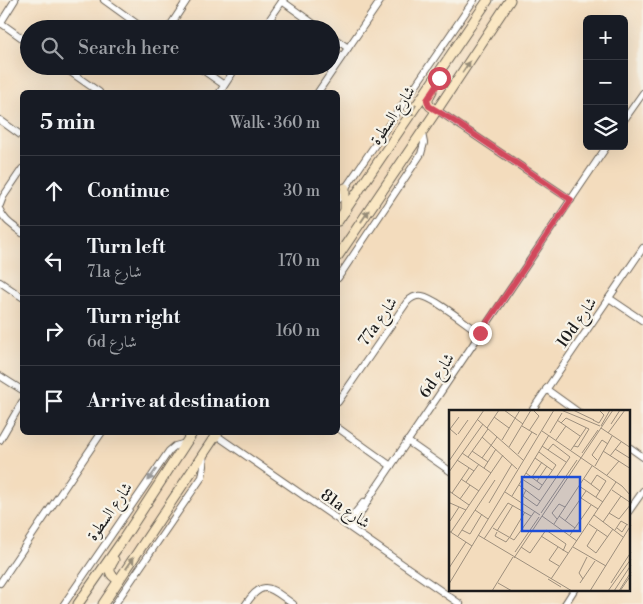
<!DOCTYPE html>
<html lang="en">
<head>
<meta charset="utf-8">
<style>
  :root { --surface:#171b24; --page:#242831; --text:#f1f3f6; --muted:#9ea1a6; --line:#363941 }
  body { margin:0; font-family:"Libre Bodoni",Amiri,serif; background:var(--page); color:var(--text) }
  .controls { position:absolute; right:15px; top:15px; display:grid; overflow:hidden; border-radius:8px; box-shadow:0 5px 20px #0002 }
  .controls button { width:45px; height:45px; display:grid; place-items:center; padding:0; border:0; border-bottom:1px solid var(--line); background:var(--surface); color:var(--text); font:25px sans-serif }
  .stop { position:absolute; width:15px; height:15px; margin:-11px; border:4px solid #d1495b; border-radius:50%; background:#fff }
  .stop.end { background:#d1495b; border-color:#fff; box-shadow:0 1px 5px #0008 }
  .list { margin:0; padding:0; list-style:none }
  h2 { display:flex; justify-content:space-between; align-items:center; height:65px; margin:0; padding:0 20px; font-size:21px }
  h2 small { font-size:16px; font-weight:400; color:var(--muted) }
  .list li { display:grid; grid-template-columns:32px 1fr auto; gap:15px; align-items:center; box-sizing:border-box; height:70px; padding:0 20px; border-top:1px solid var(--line) }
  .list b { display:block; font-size:19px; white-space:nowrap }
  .list p { margin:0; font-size:16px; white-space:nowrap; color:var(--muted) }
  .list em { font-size:16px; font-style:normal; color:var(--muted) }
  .icon { flex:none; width:28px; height:28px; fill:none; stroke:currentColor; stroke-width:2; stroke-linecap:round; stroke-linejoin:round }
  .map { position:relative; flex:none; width:643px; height:604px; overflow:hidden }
  .search { position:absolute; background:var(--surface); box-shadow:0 5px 20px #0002; left:20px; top:20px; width:320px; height:55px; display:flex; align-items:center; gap:12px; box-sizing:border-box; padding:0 18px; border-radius:28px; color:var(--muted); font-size:19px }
  .panel { position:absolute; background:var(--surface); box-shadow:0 5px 20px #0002; left:20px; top:90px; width:320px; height:345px; border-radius:8px }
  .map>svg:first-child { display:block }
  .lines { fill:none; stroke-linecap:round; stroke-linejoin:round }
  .minor-casing { stroke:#675f54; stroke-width:8 }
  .secondary-casing { stroke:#675f54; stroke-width:11 }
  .minor { stroke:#fff; stroke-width:6 }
  .secondary { stroke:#fae7c3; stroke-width:9 }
  .oneway { fill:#968c78 }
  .oneway2 { fill:#999 }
  .route { stroke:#d1495b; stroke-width:6 }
  .labels { text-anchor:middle; stroke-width:4.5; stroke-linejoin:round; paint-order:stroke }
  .street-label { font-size:16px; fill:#1c1c1c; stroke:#f7f3e8 }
  .inset-road { fill:none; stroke:#9d8f7d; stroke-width:1 }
  .view { fill:#1d4ed8; fill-opacity:0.15; stroke:#1d4ed8; stroke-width:2.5 }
  .inset-edge { fill:none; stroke:#1c1c1c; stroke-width:2.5 }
</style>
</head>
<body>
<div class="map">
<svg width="643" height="604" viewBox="0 0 643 604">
  <rect width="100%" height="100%" fill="#f7f3e8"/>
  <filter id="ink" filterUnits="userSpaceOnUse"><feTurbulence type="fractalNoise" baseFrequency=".02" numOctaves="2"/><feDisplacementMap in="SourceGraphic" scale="10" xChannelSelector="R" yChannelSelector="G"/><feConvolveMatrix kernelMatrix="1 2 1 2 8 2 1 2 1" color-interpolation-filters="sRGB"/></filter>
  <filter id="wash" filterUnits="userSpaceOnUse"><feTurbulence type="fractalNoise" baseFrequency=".0096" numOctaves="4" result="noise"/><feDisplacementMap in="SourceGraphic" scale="20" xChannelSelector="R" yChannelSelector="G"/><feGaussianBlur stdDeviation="1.12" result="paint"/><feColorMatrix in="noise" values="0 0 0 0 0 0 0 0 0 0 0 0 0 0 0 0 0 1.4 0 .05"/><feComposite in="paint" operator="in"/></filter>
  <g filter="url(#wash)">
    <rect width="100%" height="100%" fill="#f3dcbd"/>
  </g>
  <g filter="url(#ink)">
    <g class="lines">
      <!-- minor casing -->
      <g class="minor-casing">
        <g id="minor">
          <path d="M 104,0 L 144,29"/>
          <path d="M 282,1 L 321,29"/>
          <path d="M 1,23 L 29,43"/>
          <path d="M 0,24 L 15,0"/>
          <path d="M 168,29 L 187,0"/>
          <path d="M 263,29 L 283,0"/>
          <path d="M 331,36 L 348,48"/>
          <path d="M 62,66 L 99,92"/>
          <path d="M 197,66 L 224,85"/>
          <path d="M 220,92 L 237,66"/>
          <path d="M 318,92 L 381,0"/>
          <path d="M 437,110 L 571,200"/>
          <path d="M 0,120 L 22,136"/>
          <path d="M 624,120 L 643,93"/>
          <path d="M 338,199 L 474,0"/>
          <path d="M 0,205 L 3,197 L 22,169"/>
          <path d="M 0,210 C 4,221 14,226 22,233"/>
          <path d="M 338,278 L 421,154 L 424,143 L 422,133"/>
          <path d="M 0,282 L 22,297"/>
          <path d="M 609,298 L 643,321"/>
          <path d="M 0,376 L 22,390"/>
          <path d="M 546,389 L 578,412"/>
          <path d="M 338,402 L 407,302 C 411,298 416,295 422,296 C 435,298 468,325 480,333"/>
          <path d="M 531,412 L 643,248"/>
          <path d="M 338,428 L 391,466"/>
          <path d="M 216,435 L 460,604"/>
          <path d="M 0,440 L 22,402"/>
          <path d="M 407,441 L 450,471"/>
          <path d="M 629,447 L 643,457"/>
          <path d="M 629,511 L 643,491"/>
          <path d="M 346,524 L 364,502"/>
          <path d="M 352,528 L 372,494 L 607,146"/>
          <path d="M 0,583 L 102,432"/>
          <path d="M 64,604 L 169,451 L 175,446 L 186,443"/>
          <path d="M 115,604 L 202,477 L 204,466 L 203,453"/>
          <path d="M 246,604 C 264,577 271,589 293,604"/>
          <path d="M 565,604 L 574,590"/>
        </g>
      </g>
      <!-- secondary casing -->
      <g class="secondary-casing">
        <g id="secondary">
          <path d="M 432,91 C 426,101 426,106 437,110"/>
          <path d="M 345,188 L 345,211"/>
          <path d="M 338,221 L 488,0"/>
          <path d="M 338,256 L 437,110 L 510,0"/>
          <path d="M 114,560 C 108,569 108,575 119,580"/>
          <path d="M 78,604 L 120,544 L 193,432"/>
          <path d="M 103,604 L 218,432"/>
        </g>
      </g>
      <!-- minor -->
      <use href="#minor" class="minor"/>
      <!-- secondary -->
      <use href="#secondary" class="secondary"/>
    </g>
    <!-- one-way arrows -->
    <defs><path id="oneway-solid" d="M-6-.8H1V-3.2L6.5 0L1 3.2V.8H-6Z" transform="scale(1.25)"/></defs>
    <g class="oneway">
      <use href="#oneway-solid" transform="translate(466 67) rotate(-56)"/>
      <use href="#oneway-solid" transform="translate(412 111) rotate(124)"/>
      <use href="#oneway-solid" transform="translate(365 216) rotate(-56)"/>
      <use href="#oneway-solid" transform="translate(130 563) rotate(-56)"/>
    </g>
    <use class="oneway2" href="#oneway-solid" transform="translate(152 475) rotate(125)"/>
  </g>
  <g class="lines" filter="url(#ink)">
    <!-- route -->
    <path class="route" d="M 439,78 L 437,85 L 427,100 L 429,106 L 451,119 L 571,200 L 480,333"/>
  </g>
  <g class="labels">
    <!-- street labels -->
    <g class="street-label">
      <text transform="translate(392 115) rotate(-56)" y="6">شارع السطوة</text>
      <text transform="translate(377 321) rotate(-55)" y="6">77a شارع</text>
      <text transform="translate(576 322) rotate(-55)" y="6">10d شارع</text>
      <text transform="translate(436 375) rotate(-56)" y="6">6d شارع</text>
      <text transform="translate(346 508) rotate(35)" y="6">81a شارع</text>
      <text transform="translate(109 511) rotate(-55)" y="6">شارع السطوة</text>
    </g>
  </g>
  <!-- overview -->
  <g transform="translate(449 410)">
    <rect width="181" height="181" fill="#f3dcbd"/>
    <path class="inset-road" d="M 55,0 L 74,14M 112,0 L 151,16M 124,0 L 145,10M 45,7 L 60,18M 29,10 L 74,50M 108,10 L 131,26M 144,10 L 150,13 L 155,5 L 151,1M 112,13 L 117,8 L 140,19 L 129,37 L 125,36M 162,14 L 171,0M 73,16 L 88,25M 152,16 L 161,0M 38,18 L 50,0M 152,18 L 182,38M 80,21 L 90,6 L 84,0M 93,21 L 125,43M 101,23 L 113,3M 159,23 L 176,0M 9,24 L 19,10M 8,25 L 1,19 L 10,7M 33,27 L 68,59M 53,30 L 71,0M 107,30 L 117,16M 93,36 L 117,52M 60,37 L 82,0M 166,39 L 182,49M 122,40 L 137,18M 23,41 L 39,52M 154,41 L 182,59M 13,43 L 42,63M 125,43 L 173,76 L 182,86M 133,43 L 149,20M 69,44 L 83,22M 161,46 L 172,32M 19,47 L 39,19M 33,48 L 48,27M 86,48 L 103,60M 8,50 L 25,61M 148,50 L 143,45 L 153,30 L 159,34M 0,51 L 35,0M 146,56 L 163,26M 35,58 L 47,39M 0,62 L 34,14M 77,63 L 93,75M 158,65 L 170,51M 83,67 L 93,52M 12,69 L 30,81M 73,69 L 90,80 L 107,55 L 90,42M 135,69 L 151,81M 88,71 L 98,56M 17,72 L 30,54M 142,74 L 148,65 L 157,71 L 147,87M 70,75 L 91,91M 130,76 L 154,92M 77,80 L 74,86 L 88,96 L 121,47 L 104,34 L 99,40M 163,80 L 182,93M 0,81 L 20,95M 56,82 L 91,105M 3,83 L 20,58M 63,86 L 100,25M 132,88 L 149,99M 11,89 L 21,75M 1,93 L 17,100M 40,93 L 63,54M 26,100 L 39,109M 92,103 L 128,50M 160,103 L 170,109 L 182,94M 145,105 L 174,127M 93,106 L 128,131M 110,106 L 126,118M 108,109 L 103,103 L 110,94 L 116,97M 1,111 L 10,97M 116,111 L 137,81M 154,112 L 172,86M 105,114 L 143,56M 140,114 L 159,127M 44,118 L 65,130 L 86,101M 168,118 L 173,122 L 178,114M 13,120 L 21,124 L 33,104M 148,120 L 138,136 L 147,143 L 164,119M 166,120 L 172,111 L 179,115M 0,121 L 23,136M 48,121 L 64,95M 2,122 L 54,45M 48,122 L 46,126 L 57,132 L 60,128M 29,125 L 123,181M 121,125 L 142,95M 9,126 L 46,70M 92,126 L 119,143M 61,127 L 76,102M 35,129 L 59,93 L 82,106M 72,137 L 81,143 L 97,120 L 117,134 L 114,141M 109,137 L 100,150 L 110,156M 124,137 L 157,156M 66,142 L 90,107M 65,148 L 164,0M 0,158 L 17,132M 99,169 L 112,177M 102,169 L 167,72M 134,169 L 130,163 L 138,147M 49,173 L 63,181M 131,173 L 146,151M 162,173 L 182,142M 0,174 L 105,0M 43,181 L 64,147M 141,181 L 182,115M 159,181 L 182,149M 165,181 L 182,155M 170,181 L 182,162M 171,181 L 182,165"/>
    <path class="view" d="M 73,67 L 131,67 L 131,121 L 73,121 Z"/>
    <rect width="181" height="181" class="inset-edge"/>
  </g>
</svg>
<div class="controls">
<button>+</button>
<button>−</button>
<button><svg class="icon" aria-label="layers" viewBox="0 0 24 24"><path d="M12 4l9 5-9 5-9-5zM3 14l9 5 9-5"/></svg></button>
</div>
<div class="stop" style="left:439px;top:78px"></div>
<div class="stop end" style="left:480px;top:333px"></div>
<div class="search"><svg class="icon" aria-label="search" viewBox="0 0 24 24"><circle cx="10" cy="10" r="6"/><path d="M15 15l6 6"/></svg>Search here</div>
<section class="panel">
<h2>5 min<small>Walk · 360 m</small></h2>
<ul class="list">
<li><svg class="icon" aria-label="ahead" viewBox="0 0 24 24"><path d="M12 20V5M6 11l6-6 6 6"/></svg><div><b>Continue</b></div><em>30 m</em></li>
<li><svg class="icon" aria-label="left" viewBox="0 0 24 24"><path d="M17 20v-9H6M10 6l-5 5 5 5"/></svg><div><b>Turn left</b><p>71a شارع</p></div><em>170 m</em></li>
<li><svg class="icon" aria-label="right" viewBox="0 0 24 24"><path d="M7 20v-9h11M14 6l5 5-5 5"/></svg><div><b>Turn right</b><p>6d شارع</p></div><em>160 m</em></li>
<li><svg class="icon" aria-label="arrive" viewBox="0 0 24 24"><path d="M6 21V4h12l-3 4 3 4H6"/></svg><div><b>Arrive at destination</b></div></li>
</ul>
</section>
</div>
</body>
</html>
